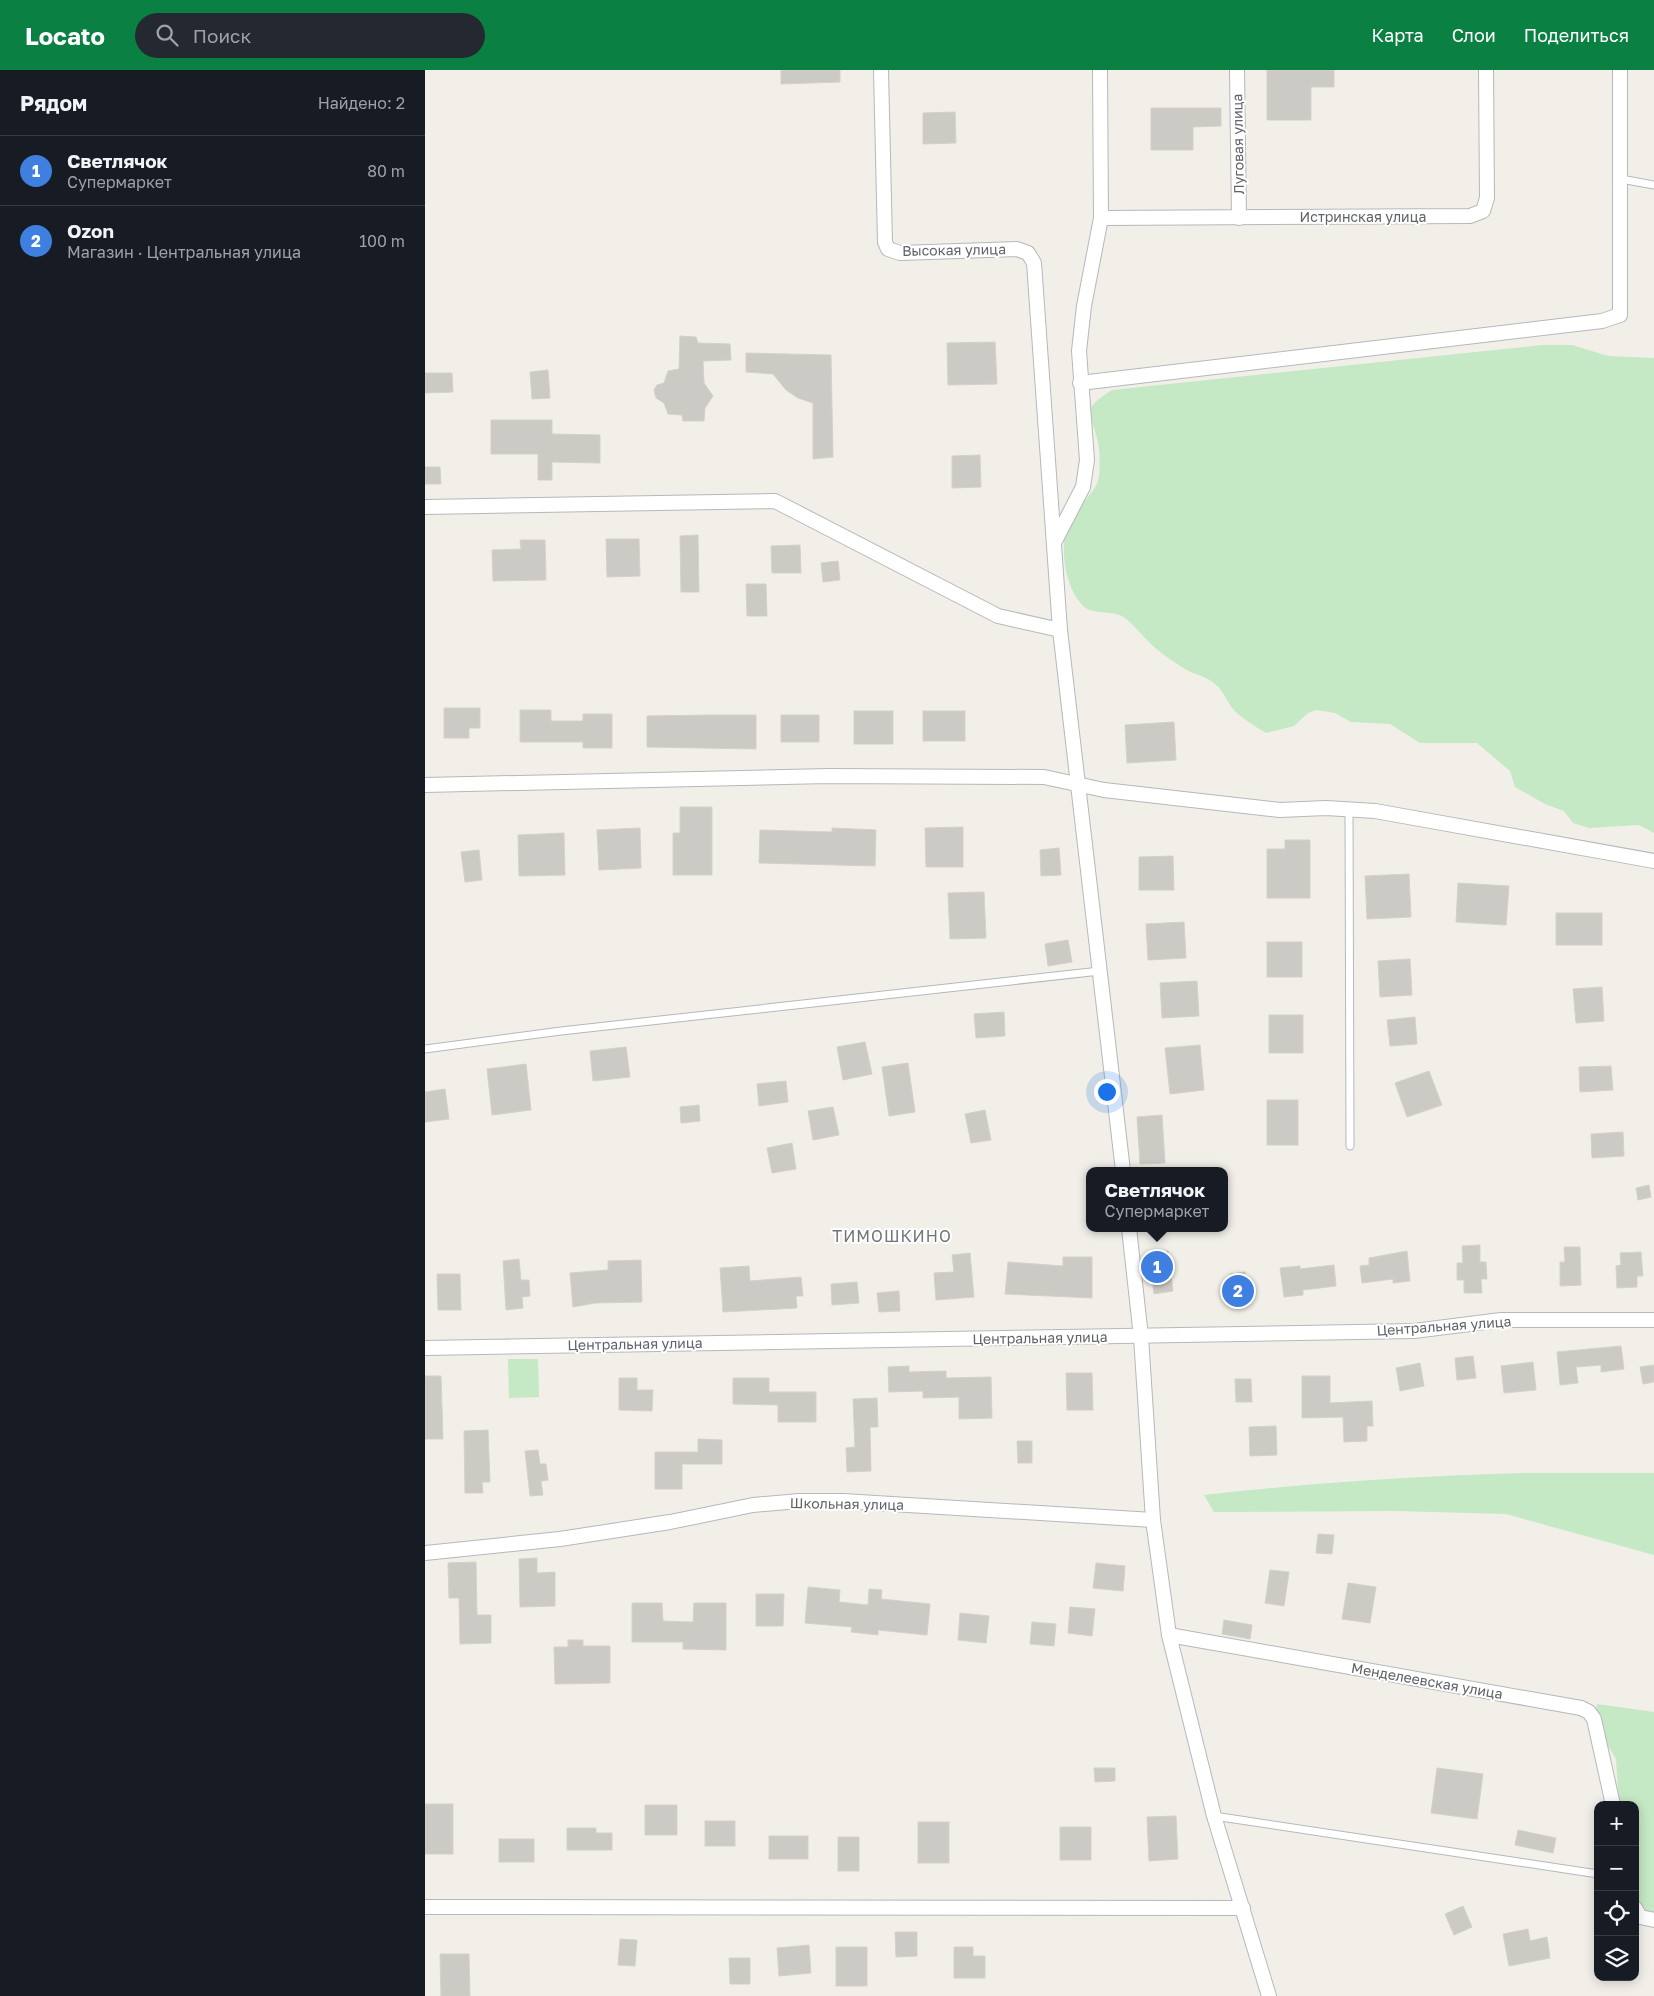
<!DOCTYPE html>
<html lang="ru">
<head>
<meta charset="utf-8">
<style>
  :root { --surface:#171b24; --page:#242831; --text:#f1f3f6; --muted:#9ea1a6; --line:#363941; --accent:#0b8043 }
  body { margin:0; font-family:"Golos Text",sans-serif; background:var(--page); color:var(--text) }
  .controls { position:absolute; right:15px; bottom:15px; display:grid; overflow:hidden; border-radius:10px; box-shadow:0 2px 12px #0003 }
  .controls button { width:45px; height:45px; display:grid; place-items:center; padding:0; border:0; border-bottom:1px solid var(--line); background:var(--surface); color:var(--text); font:25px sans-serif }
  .you { position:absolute; left:681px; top:1021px; width:18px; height:18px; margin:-12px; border:4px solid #fff; border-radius:50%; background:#1a73e8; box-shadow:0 0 0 8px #1a73e833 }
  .badge { display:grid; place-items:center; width:32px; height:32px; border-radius:50%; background:var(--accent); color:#fff; font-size:16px; font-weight:700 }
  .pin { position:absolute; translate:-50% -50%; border:2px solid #fff; box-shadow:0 1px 5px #0006 }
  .popup { position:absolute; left:661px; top:1097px; width:142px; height:65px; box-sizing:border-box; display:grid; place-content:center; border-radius:10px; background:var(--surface); filter:drop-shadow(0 1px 4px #0005); font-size:16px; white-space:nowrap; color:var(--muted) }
  .popup b { font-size:19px; color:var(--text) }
  .popup::after { content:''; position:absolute; left:50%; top:100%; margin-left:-10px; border:10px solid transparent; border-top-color:var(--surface) }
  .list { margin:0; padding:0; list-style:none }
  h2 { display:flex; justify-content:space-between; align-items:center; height:65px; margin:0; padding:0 20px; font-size:21px }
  h2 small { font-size:16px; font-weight:400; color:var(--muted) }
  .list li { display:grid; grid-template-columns:32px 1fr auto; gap:15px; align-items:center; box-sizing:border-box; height:70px; padding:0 20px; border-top:1px solid var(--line) }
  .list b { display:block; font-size:19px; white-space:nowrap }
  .list p { margin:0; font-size:16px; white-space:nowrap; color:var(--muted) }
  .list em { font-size:16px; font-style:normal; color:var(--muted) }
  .icon { flex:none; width:28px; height:28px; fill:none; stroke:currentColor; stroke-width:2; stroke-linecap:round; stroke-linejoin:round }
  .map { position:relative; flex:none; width:1229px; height:1926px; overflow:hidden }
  header { display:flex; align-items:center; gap:30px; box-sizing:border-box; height:70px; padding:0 25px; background:var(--accent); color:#fff }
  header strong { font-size:24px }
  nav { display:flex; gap:28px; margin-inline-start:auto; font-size:18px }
  .search { width:350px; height:45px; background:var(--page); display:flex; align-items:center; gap:12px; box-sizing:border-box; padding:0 18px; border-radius:28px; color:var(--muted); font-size:19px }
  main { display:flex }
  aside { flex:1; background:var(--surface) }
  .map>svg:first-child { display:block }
  .green { fill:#c5e8c5 }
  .building { fill:#cccac5; stroke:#d6d1c6 }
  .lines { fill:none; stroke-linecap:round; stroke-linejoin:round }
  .service-casing { stroke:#b5b8bc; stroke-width:9 }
  .minor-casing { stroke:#b5b8bc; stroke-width:16 }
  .service { stroke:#fff; stroke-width:7 }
  .minor { stroke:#fff; stroke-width:14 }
  .labels { text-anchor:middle; stroke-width:4; stroke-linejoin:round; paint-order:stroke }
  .street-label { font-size:14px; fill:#5f6368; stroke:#fff }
  .quarter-label { font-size:16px; letter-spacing:1px; fill:#70757a; stroke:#fff }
</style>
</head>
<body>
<header>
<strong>Locato</strong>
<div class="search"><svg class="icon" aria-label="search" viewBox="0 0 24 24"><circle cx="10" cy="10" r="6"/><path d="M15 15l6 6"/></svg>Поиск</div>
<nav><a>Карта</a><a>Слои</a><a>Поделиться</a></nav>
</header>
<main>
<aside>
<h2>Рядом<small>Найдено: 2</small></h2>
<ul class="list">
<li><span class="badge" style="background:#3f7fe0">1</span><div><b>Светлячок</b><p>Супермаркет</p></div><em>80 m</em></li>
<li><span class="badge" style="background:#3f7fe0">2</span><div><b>Ozon</b><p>Магазин · Центральная улица</p></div><em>100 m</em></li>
</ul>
</aside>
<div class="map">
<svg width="1229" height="1926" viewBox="0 0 1229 1926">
  <rect width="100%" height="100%" fill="#f1efe8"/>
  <!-- green -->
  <g class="green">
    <path d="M 1118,275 L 1147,275 L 1183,286 L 1229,288 L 1229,763 L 1214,755 L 1164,758 L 1148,753 L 1139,741 L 1120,734 L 1090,717 L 1085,701 L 1052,673 L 995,673 L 965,654 L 926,652 L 910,643 L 892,640 L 883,643 L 869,656 L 841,663 C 833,658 815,647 810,641 C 802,633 799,621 790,614 C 782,606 769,605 760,599 C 747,591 731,580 721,569 C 714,562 707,553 700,548 C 687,539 667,546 657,535 C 643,519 638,495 639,475 C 639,440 672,428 674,406 C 675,396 675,382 673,372 C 666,341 654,341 687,320 Z"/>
    <path d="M 83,1289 L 113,1289 L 114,1327 L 84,1328 Z"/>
    <path d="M 1098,1403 L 1229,1403 L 1229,1485 L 1081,1444 L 973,1441 L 789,1442 L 779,1425 C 885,1413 991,1406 1098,1403 Z"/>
    <path d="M 1172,1634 L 1229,1642 L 1229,1846 L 1216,1844 L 1210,1816 L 1210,1735 L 1194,1735 L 1191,1689 L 1169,1652 Z"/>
  </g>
  <!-- building -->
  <g class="building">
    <path d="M 356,0 L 415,0 L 415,12 L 356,14 Z"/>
    <path d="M 842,0 L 909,0 L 909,17 L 886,17 L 886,50 L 842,50 Z"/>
    <path d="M 726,38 L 796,38 L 796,56 L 768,57 L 768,80 L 726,80 Z"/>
    <path d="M 530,42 L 531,73 L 498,74 L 498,43 Z"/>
    <path d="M 255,266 L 271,267 L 273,273 L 305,274 L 306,290 L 278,291 L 279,313 L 288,326 L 280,338 L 279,351 L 258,351 L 257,345 L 243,344 L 239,333 L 231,328 L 229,320 L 232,315 L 239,313 L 243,301 L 254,299 Z"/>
    <path d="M 570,272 L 572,314 L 523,315 L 522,273 Z"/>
    <path d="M 321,283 L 406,285 L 408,387 L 388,389 L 388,333 L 373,328 L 361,320 L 348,304 L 321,302 Z"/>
    <path d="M 123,300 L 125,328 L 107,329 L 105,302 Z"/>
    <path d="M 0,303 L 27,303 L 28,322 L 0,323 Z"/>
    <path d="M 66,350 L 127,350 L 127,364 L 175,365 L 175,393 L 127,392 L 127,410 L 113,410 L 113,384 L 66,384 Z"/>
    <path d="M 555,385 L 556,417 L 527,418 L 527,386 Z"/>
    <path d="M 0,397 L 15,397 L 16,414 L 0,414 Z"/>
    <path d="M 273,465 L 274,522 L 256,522 L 255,466 Z"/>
    <path d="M 181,469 L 214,469 L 215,506 L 182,507 Z"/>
    <path d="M 95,470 L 120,470 L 121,510 L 68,511 L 67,480 L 96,479 Z"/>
    <path d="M 375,475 L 376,503 L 347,503 L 346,476 Z"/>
    <path d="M 413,491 L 415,510 L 398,512 L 396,493 Z"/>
    <path d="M 321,514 L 341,514 L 342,546 L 322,546 Z"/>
    <path d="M 19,638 L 55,638 L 55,658 L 44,658 L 44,668 L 19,668 Z"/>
    <path d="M 95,640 L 126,640 L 126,651 L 158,651 L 158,644 L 187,644 L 187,678 L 158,678 L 158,672 L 95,672 Z"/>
    <rect x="429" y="641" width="39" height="33"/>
    <rect x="498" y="641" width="42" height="30"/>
    <path d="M 287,645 L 331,645 L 331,679 L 222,677 L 222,646 Z"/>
    <rect x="356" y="645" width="38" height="27"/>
    <path d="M 749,652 L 751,690 L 702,693 L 700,655 Z"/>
    <path d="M 255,737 L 287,737 L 287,805 L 248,805 L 248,763 L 255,763 Z"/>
    <path d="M 538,757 L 538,797 L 501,797 L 500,758 Z"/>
    <path d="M 215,758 L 216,798 L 174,800 L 172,760 Z"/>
    <path d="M 407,758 L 451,760 L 450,796 L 334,793 L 335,760 L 407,762 Z"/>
    <path d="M 139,763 L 140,805 L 94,806 L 93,765 Z"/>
    <path d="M 860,770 L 885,770 L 885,828 L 842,828 L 842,779 L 860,779 Z"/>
    <path d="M 634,778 L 636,805 L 616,806 L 615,780 Z"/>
    <path d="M 54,780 L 57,810 L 40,812 L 36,782 Z"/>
    <path d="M 748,786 L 749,820 L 714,820 L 714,787 Z"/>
    <path d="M 984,804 L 986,847 L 942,849 L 940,806 Z"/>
    <path d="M 1033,813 L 1084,816 L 1081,855 L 1031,852 Z"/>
    <path d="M 559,822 L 561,868 L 525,869 L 523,823 Z"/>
    <rect x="1131" y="843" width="46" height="32"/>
    <path d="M 759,852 L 761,888 L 723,890 L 721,854 Z"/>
    <path d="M 643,870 L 647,892 L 623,896 L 620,874 Z"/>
    <rect x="842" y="872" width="35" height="35"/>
    <path d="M 985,889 L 987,925 L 955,927 L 953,891 Z"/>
    <path d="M 772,911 L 774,946 L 737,948 L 735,913 Z"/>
    <path d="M 1177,917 L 1179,951 L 1151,953 L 1148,919 Z"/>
    <path d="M 579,942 L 580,966 L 551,968 L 549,944 Z"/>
    <rect x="844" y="945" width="34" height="38"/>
    <path d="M 990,947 L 992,974 L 965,976 L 962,950 Z"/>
    <path d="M 440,972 L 447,1004 L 418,1010 L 412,977 Z"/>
    <path d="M 775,975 L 779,1020 L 745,1024 L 740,978 Z"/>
    <path d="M 201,977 L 205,1007 L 168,1011 L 165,981 Z"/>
    <path d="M 483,993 L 490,1042 L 464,1046 L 457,997 Z"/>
    <path d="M 101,994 L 106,1040 L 67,1045 L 62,999 Z"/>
    <path d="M 1186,996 L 1188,1020 L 1155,1022 L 1154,997 Z"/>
    <path d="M 1004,1001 L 1017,1035 L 982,1047 L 970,1013 Z"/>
    <path d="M 361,1011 L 363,1032 L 334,1036 L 332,1014 Z"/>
    <path d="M 20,1019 L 24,1049 L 0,1052 L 0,1022 Z"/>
    <rect x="842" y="1030" width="31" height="45"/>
    <path d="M 274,1035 L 275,1051 L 256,1053 L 255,1037 Z"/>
    <path d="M 408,1037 L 414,1065 L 388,1070 L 383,1041 Z"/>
    <path d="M 560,1040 L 566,1070 L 546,1073 L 540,1044 Z"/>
    <path d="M 737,1045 L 740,1093 L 715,1094 L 712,1047 Z"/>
    <path d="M 1198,1062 L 1199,1086 L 1167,1088 L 1166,1064 Z"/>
    <path d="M 367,1073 L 371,1099 L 347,1103 L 342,1078 Z"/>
    <path d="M 1224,1115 L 1226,1127 L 1213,1130 L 1211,1118 Z"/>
    <path d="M 1055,1175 L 1055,1192 L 1061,1192 L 1062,1209 L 1056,1209 L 1057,1223 L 1039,1223 L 1039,1210 L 1032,1210 L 1032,1193 L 1038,1193 L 1037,1176 Z"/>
    <path d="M 1139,1177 L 1155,1177 L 1156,1215 L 1135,1216 L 1135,1192 L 1140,1192 Z"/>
    <path d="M 743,1181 L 748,1221 L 729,1224 L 724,1183 Z"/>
    <path d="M 982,1181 L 985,1211 L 968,1213 L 968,1209 L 937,1213 L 935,1196 L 944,1195 L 944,1188 Z"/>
    <path d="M 1216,1182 L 1218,1206 L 1212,1206 L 1212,1217 L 1192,1218 L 1191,1196 L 1196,1195 L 1195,1183 Z"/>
    <path d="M 545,1183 L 549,1227 L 511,1230 L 509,1203 L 529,1202 L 527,1185 Z"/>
    <path d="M 638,1187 L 667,1187 L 667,1228 L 580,1224 L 583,1192 L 638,1196 Z"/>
    <path d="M 94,1189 L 96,1210 L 104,1210 L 105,1226 L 97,1227 L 98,1238 L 81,1240 L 78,1191 Z"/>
    <path d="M 216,1190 L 217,1232 L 170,1233 L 148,1237 L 145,1203 L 183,1200 L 183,1191 Z"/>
    <path d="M 909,1195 L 911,1216 L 878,1220 L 878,1225 L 859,1227 L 855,1198 L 875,1196 L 875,1199 Z"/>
    <path d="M 324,1196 L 325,1211 L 376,1207 L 378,1226 L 371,1226 L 372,1238 L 298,1242 L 295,1198 Z"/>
    <path d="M 820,1202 L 821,1211 L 827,1210 L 829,1227 L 808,1229 L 805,1204 Z"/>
    <path d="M 12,1204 L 35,1204 L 36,1240 L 13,1240 Z"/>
    <path d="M 432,1212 L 434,1233 L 407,1235 L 406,1214 Z"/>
    <path d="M 474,1221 L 475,1241 L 454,1242 L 452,1223 Z"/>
    <path d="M 1196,1276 L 1199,1299 L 1176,1302 L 1176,1295 L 1151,1297 L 1153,1313 L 1135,1315 L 1132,1282 Z"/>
    <path d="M 1048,1286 L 1051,1308 L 1032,1310 L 1030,1288 Z"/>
    <path d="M 1108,1292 L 1111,1320 L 1079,1323 L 1076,1296 Z"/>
    <path d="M 995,1293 L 999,1316 L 975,1321 L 971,1298 Z"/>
    <path d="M 1229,1295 L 1229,1312 L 1218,1314 L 1215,1297 Z"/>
    <path d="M 484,1296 L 484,1302 L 521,1301 L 521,1308 L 566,1307 L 567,1348 L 534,1349 L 534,1327 L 498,1328 L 498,1321 L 464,1322 L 463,1297 Z"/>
    <path d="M 641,1303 L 667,1303 L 668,1340 L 642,1340 Z"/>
    <path d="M 0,1306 L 16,1306 L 18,1369 L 0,1369 Z"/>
    <path d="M 877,1306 L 905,1306 L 905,1333 L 947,1331 L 948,1356 L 942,1356 L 942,1371 L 919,1372 L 918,1347 L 877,1348 Z"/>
    <path d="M 194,1308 L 212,1308 L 212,1320 L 228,1320 L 227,1341 L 194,1340 Z"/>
    <path d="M 308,1308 L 344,1308 L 344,1322 L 391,1322 L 391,1352 L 353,1352 L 353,1335 L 308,1334 Z"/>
    <path d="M 810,1309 L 826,1309 L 827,1332 L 811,1332 Z"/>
    <path d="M 452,1328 L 453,1357 L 445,1357 L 446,1401 L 422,1402 L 421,1378 L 430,1377 L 428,1329 Z"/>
    <path d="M 851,1356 L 852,1385 L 825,1386 L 824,1357 Z"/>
    <path d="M 63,1360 L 65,1412 L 57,1412 L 58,1423 L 40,1423 L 39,1361 Z"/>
    <path d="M 273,1369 L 297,1370 L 297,1394 L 257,1394 L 257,1419 L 230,1419 L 230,1382 L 273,1382 Z"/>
    <path d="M 592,1371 L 607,1371 L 607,1393 L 593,1393 Z"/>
    <path d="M 113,1380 L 115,1394 L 121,1394 L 123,1410 L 116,1411 L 118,1425 L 105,1426 L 100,1381 Z"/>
    <path d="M 893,1464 L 909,1465 L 907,1484 L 891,1483 Z"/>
    <path d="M 112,1488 L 112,1503 L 130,1502 L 130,1536 L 95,1537 L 94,1489 Z"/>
    <path d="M 51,1492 L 52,1545 L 66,1545 L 66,1573 L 35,1574 L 34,1528 L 24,1528 L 23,1493 Z"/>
    <path d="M 671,1493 L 700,1496 L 698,1521 L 668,1518 Z"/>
    <path d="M 845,1500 L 864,1502 L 859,1536 L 840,1533 Z"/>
    <path d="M 923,1513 L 951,1517 L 945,1553 L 917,1549 Z"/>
    <path d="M 383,1517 L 415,1520 L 414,1532 L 443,1535 L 444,1519 L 457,1520 L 456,1529 L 505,1534 L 502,1565 L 453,1560 L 453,1565 L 426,1562 L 427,1557 L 380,1553 Z"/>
    <path d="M 331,1524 L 359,1524 L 358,1556 L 331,1556 Z"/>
    <path d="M 207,1533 L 237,1533 L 238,1551 L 268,1552 L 269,1533 L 301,1533 L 301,1580 L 258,1579 L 258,1572 L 207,1572 Z"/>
    <path d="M 645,1537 L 670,1539 L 667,1566 L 643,1563 Z"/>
    <path d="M 535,1543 L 564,1546 L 561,1573 L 533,1570 Z"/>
    <path d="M 799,1550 L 827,1555 L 825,1569 L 797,1564 Z"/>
    <path d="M 607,1552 L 631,1554 L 629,1576 L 605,1574 Z"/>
    <path d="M 143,1570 L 158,1570 L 158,1576 L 185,1576 L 185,1613 L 130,1614 L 129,1577 L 143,1577 Z"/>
    <path d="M 669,1698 L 690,1698 L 690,1711 L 670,1712 Z"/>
    <path d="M 1012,1698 L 1058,1704 L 1052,1749 L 1006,1743 Z"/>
    <rect x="0" y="1734" width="28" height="50"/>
    <rect x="220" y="1735" width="32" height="30"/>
    <path d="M 751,1746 L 753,1789 L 724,1791 L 722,1747 Z"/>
    <rect x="280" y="1751" width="30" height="25"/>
    <rect x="493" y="1752" width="31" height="41"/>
    <rect x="635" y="1757" width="31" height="33"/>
    <path d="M 142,1758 L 171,1758 L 171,1763 L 187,1763 L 187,1780 L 142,1780 Z"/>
    <path d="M 1093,1760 L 1131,1768 L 1128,1783 L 1090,1775 Z"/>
    <rect x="344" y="1766" width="39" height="23"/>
    <rect x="413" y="1767" width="21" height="34"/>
    <rect x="74" y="1769" width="35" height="23"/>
    <path d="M 1038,1836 L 1047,1857 L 1029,1865 L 1020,1844 Z"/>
    <path d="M 1103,1859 L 1105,1871 L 1122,1867 L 1125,1888 L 1084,1896 L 1078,1864 Z"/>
    <path d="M 470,1862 L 492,1862 L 492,1886 L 471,1887 Z"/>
    <path d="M 195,1869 L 212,1870 L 210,1896 L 193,1895 Z"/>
    <path d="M 384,1875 L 386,1903 L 354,1906 L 352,1878 Z"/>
    <rect x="411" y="1877" width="31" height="39"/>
    <path d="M 529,1877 L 548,1877 L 548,1886 L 560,1886 L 560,1908 L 529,1908 Z"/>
    <path d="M 15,1884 L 44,1884 L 45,1926 L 16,1926 Z"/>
    <path d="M 304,1888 L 325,1888 L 325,1914 L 305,1914 Z"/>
  </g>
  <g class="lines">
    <!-- service casing -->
    <g class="service-casing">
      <g id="service">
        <path d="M 1196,109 L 1229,115"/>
        <path d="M 924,739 L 925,1076"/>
        <path d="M 0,979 L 136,961 L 675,901"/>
        <path d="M 789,1746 L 1173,1804"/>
      </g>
    </g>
    <!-- minor casing -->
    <g class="minor-casing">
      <g id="minor">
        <path d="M 456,0 L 460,172 L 463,179 L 475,183 L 592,179 L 603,183 L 609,193 L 635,560 L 698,1101"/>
        <path d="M 812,0 L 814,148"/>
        <path d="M 676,148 L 1045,146 L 1058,141 L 1062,128 L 1061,0"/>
        <path d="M 655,313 L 1177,251 L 1195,245 L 1195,0"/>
        <path d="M 0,437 L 350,431 L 573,546 L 635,560"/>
        <path d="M 630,471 L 658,417 L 662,390 L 654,281 L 659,236 L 676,148 L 675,0"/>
        <path d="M 0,715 L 404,706 L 619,707 L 679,720 L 855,740 L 901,738 L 950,741 L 1229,791"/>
        <path d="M 704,1158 L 716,1267 L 728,1450 L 744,1565 L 789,1746 L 844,1926"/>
        <path d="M 0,1278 L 989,1261 L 1076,1250 L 1229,1250"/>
        <path d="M 0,1483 L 135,1469 L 245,1452 L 328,1435 L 374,1431 L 418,1431 L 728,1450"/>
        <path d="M 744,1565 L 1156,1638 L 1164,1642 L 1169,1649 L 1188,1735"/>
        <path d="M 0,1837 L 818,1838"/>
        <path d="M 1210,1838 L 1215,1847 L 1229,1850"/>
      </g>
    </g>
    <!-- service -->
    <use href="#service" class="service"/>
    <!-- minor -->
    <use href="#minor" class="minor"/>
  </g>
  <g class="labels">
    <!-- street labels -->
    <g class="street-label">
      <text transform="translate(813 74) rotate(-91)" y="5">Луговая улица</text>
      <text x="938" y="152">Истринская улица</text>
      <text transform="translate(529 180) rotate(-1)" y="5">Высокая улица</text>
      <text transform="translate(1019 1256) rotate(-4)" y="5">Центральная улица</text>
      <text transform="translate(615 1268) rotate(-1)" y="5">Центральная улица</text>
      <text transform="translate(210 1274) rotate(-1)" y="5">Центральная улица</text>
      <text transform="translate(422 1434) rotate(1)" y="5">Школьная улица</text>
      <text transform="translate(1002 1611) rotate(10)" y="5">Менделеевская улица</text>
    </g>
    <!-- quarter labels -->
    <g class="quarter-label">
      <text x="467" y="1172">ТИМОШКИНО</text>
    </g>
  </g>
</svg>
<div class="controls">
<button>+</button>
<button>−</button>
<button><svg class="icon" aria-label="locate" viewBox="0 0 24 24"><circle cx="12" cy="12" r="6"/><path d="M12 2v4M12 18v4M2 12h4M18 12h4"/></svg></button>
<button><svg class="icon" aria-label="layers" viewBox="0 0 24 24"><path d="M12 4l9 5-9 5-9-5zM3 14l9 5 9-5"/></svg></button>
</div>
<div class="you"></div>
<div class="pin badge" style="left:732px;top:1197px;background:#3f7fe0">1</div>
<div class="popup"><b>Светлячок</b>Супермаркет</div>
<div class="pin badge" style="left:813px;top:1221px;background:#3f7fe0">2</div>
</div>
</main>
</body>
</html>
